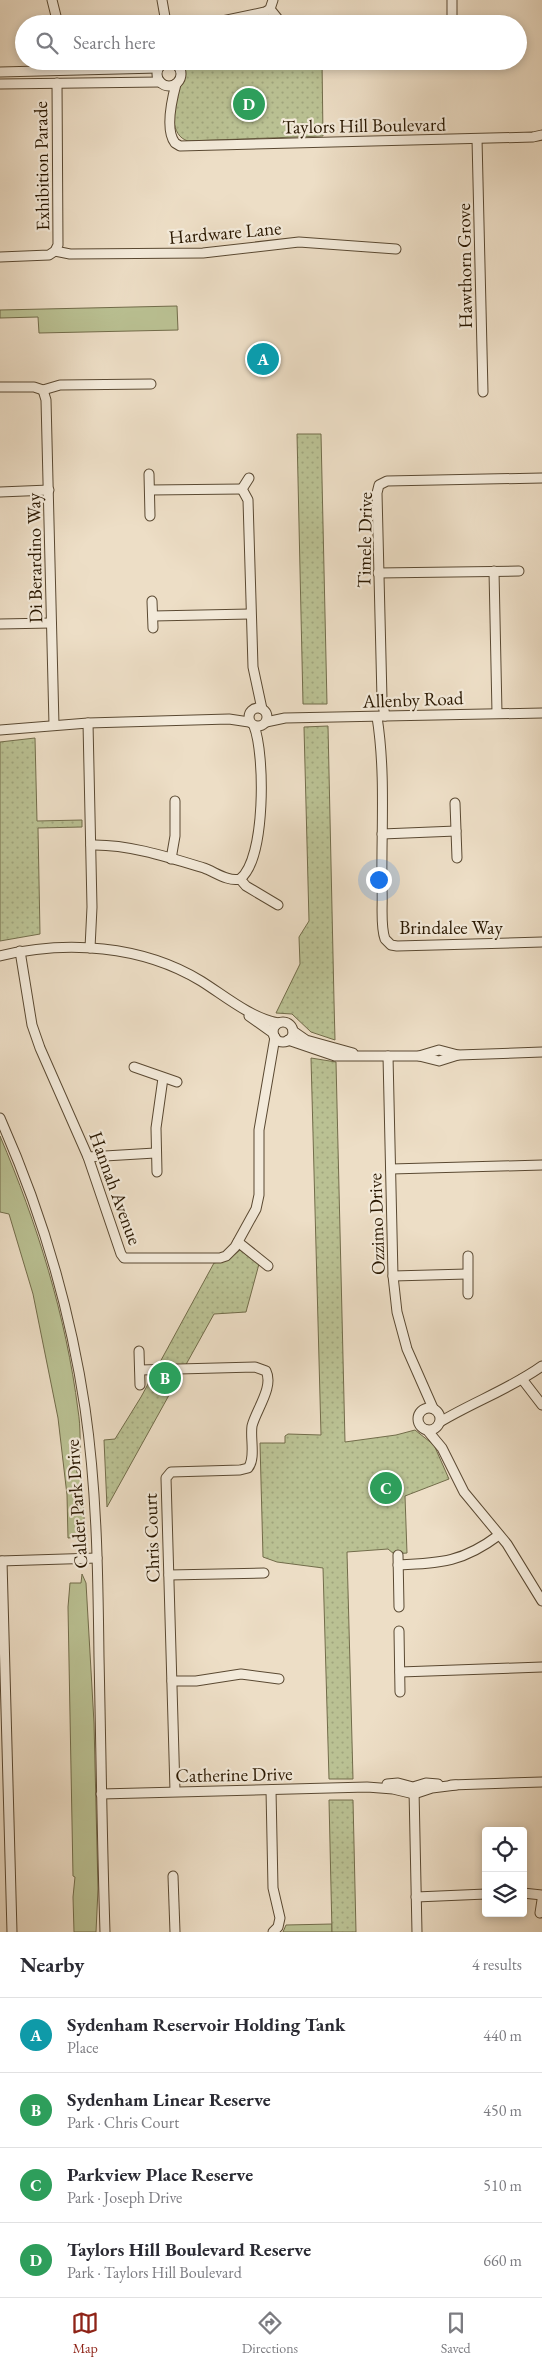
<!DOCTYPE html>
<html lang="en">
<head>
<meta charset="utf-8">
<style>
  :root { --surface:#fff; --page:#f2f2f3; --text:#2b2b33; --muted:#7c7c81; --line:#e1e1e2; --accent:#8f2418 }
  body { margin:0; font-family:"EB Garamond",serif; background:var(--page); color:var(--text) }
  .controls { position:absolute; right:15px; bottom:15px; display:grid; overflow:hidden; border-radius:5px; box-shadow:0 2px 8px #0003 }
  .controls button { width:45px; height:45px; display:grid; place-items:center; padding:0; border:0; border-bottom:1px solid var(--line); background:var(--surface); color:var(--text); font:25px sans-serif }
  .you { position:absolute; left:378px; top:879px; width:18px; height:18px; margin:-12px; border:4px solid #fff; border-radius:50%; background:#1a73e8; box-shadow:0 0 0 8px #1a73e833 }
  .badge { display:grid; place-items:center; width:32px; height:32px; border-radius:50%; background:var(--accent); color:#fff; font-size:16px; font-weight:700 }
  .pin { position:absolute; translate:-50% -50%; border:2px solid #fff; box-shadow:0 1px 5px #0006 }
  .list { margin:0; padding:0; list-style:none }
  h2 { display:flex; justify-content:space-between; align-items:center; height:65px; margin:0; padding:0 20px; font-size:21px }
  h2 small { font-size:16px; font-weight:400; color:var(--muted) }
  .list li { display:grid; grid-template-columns:32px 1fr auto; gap:15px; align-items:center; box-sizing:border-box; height:75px; padding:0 20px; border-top:1px solid var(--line) }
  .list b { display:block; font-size:19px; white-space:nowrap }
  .list p { margin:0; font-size:16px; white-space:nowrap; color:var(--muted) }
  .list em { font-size:16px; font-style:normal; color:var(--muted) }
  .icon { flex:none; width:28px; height:28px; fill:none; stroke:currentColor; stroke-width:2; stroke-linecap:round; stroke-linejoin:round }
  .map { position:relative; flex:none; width:542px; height:1932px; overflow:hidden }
  .search { position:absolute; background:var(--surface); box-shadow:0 2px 8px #0003; left:15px; right:15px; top:15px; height:55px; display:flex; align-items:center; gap:12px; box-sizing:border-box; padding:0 18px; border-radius:28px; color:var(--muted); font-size:19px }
  .sheet { height:365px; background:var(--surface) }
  nav { display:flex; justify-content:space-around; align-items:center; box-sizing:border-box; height:70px; border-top:1px solid var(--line); background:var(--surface); font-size:14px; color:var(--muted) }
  nav a { display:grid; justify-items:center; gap:2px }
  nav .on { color:var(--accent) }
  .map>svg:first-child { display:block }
  .grass { fill:#bac193; stroke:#726c4a }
  .park { fill:url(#park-dots); stroke:#726c4a }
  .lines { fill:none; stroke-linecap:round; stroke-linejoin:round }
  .minor-casing { stroke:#5a4932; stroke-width:11 }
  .minor { stroke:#f3eada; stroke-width:9 }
  .labels { text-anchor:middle; stroke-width:4.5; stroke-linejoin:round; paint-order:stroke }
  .street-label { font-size:19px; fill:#291700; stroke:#f3eada }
</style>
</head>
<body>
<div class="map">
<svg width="542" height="1932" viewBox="0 0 542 1932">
  <defs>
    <pattern id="park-dots" width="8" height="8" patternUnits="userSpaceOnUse" patternTransform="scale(1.25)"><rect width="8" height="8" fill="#bac193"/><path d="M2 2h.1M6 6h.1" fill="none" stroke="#a0a57d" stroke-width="1.8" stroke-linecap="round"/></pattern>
  </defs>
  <rect width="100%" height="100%" fill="#eddec6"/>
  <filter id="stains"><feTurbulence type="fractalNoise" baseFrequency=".004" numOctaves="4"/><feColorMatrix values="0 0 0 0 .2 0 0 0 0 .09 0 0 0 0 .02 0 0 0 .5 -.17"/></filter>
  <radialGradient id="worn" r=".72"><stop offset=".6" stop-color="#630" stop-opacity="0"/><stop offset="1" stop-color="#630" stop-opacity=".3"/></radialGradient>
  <!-- grass -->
  <g class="grass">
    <path d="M 177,306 L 178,330 L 39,333 L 38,317 L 0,318 L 0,310 Z"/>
    <path d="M 0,1136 C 37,1223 66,1316 78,1410 C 81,1428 80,1448 80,1467 L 76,1467 L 77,1473 L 81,1473 L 86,1546 L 84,1548 L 80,1547 L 80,1537 L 68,1538 L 67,1495 L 58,1418 L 33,1294 L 9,1214 L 0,1212 Z"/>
    <path d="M 82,1574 L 86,1583 L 94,1723 L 98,1889 L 96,1932 L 74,1932 L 73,1897 L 75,1877 L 73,1876 L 68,1607 L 70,1583 L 81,1583 Z"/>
    <path d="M 332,1924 L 332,1932 L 283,1932 L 286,1925 Z"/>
  </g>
  <!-- park -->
  <g class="park">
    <path d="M 270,16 L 277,24 L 218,24 Z"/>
    <path d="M 179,61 L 322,61 L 323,136 L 188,141 C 170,136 172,108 177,93 C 179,87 184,82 185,75 C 185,70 182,66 179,61 Z"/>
    <path d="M 297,434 L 321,434 L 327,704 L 303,704 Z"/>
    <path d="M 328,726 L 334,1001 L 335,1040 L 311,1032 L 292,1014 L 276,1013 L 300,964 L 299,937 L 309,921 L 304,727 Z"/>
    <path d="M 35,738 L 37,821 L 82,820 L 82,827 L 38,828 L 40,934 L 0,941 L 0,742 Z"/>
    <path d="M 311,1058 L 336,1062 L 345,1442 L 396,1435 L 415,1430 L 434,1445 L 449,1479 L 405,1496 L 407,1553 L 394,1554 L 388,1549 L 347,1552 L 353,1779 L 329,1779 L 323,1568 L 277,1562 L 263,1557 L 260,1443 L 285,1443 L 285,1436 L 288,1434 L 321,1435 Z"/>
    <path d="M 240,1250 L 259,1264 L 246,1312 L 214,1314 L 107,1507 L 104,1440 L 115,1439 L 141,1397 L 214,1263 L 228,1260 Z"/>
    <path d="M 329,1800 L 353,1800 L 356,1932 L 332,1932 Z"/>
  </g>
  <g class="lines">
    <!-- minor casing -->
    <g class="minor-casing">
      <g id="minor">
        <path d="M 52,0 L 58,24"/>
        <path d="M 162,0 L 165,17 L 168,24"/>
        <path d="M 452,0 L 452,24"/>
        <path d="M 270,9 L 282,24"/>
        <path d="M 208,24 L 265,12 L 270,9 L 273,0"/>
        <circle cx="169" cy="74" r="12"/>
        <path d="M 0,72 L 158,68"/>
        <path d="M 0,84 L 160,82"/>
        <path d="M 176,84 C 172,99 165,130 175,143 L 180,146 L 533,137 L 542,135"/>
        <path d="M 477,139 L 483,392"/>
        <path d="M 55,251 L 70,254 L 203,253 L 299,242 L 396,249"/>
        <path d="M 0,257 L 49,255 L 55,251 L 58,245 L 57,83"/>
        <path d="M 0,387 L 34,387 L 43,390 L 60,385 L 151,384"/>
        <path d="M 43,390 L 46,400 L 54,725"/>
        <path d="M 149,474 L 150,516"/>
        <path d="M 249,478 L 242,489 L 248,500 L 253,667 L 262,709"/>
        <path d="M 150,490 L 242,489"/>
        <path d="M 0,492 L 49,490"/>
        <path d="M 494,571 L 497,713"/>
        <path d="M 378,573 L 519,571"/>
        <path d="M 152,601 L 153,628"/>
        <path d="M 153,616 L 250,614"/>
        <path d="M 0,624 L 51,623"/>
        <circle cx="258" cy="717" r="9"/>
        <path d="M 385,716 L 382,699 L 377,493 L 379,485 L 387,481 L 542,478"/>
        <path d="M 377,717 C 386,774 381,832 382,889 C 383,904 380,925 385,939 L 391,945 L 397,946 L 542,942"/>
        <path d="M 266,722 L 285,718 L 542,713"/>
        <path d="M 88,723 L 92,907 L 90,948"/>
        <path d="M 0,730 L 88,723 L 229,719 L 249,722"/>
        <path d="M 455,803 L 457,858"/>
        <path d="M 382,834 L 456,831"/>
        <path d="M 91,845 C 128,844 168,857 204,868 C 215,872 228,882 240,879 L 246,886 L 278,905"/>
        <path d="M 171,859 L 175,836 L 175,801"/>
        <path d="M 240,879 C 266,859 265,754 254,726"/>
        <path d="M 20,951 L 32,1025 L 40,1048 L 88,1157 L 121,1254 L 124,1258 L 220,1258 L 226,1256 L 235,1247 L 256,1209 L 259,1195 L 259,1130 L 275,1037"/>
        <path d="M 0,956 C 66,940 142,945 201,981 C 225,996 249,1017 278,1023"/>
        <path d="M 249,1016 L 273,1033"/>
        <circle cx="283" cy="1032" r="10"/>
        <path d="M 293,1031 L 306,1040 L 353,1053"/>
        <path d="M 288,1040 L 335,1056 L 419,1056 L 439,1050 L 458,1055 L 542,1052"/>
        <path d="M 388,1056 L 393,1276 L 397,1312 L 407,1349 L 433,1408"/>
        <path d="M 419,1056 L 439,1061 L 458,1055"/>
        <path d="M 134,1067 L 177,1082"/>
        <path d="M 0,1118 C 41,1210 70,1308 85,1408 C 97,1491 98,1574 99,1657 C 101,1749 102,1840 105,1932"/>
        <path d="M 88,1157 L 155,1153"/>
        <path d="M 391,1169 L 542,1165"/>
        <path d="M 157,1172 L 156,1128 L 163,1078"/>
        <path d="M 238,1242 L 268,1266"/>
        <path d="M 468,1256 L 468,1294"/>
        <path d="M 393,1276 L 467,1274"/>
        <path d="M 139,1351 L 140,1385"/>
        <path d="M 140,1370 L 255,1367 L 266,1371 C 274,1387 256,1410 252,1426 C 250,1438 256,1459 248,1468 L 240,1470 L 171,1472 L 166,1478 L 175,1791"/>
        <path d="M 522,1379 L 542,1405"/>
        <circle cx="429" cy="1419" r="11"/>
        <path d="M 440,1422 C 473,1402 510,1389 542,1366"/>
        <path d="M 427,1430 L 442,1448 L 464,1492 L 507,1544 L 542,1601"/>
        <path d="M 398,1555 L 399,1607"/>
        <path d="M 0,1561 L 97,1558"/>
        <path d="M 2,1561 L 12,1932"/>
        <path d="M 398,1565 C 442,1563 463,1562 499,1535"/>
        <path d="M 169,1575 L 264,1573"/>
        <path d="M 399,1631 L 400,1692"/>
        <path d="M 400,1672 L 542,1667"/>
        <path d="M 172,1681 L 196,1681 L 241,1674 L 279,1679"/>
        <path d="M 387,1784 L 398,1783 L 413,1787 L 426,1783 L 438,1784"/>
        <path d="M 451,1785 L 542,1782"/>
        <path d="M 271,1790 L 273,1888 L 280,1918 L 278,1927 L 273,1932"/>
        <path d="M 414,1790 L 417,1932"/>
        <path d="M 101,1794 L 367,1787 L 393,1789 L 414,1794 L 432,1788 L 456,1785"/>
        <path d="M 173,1876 L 175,1932"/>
        <path d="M 523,1893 L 542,1895"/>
        <path d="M 416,1897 L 486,1894"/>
        <path d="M 540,1913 L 542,1900"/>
      </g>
    </g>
    <!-- minor -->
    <use href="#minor" class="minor"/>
  </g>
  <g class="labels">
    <!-- street labels -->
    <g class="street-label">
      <text transform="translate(364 125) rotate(-1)" y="7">Taylors Hill Boulevard</text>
      <text transform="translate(41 166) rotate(-91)" y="7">Exhibition Parade</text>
      <text transform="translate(225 232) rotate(-5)" y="7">Hardware Lane</text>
      <text transform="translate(464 266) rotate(-91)" y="7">Hawthorn Grove</text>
      <text transform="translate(364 540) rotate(-89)" y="7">Timele Drive</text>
      <text transform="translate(34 558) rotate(-91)" y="7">Di Berardino Way</text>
      <text transform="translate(413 699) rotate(-2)" y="7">Allenby Road</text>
      <text x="451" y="934">Brindalee Way</text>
      <text transform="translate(116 1188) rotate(70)" y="7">Hannah Avenue</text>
      <text transform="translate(376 1224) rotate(-92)" y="7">Ozzimo Drive</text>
      <text transform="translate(76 1504) rotate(-94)" y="7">Calder Park Drive</text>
      <text transform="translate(151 1538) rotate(-92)" y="7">Chris Court</text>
      <text transform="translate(234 1774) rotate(-1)" y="7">Catherine Drive</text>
    </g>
  </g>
  <rect width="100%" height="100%" filter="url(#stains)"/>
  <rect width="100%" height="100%" fill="url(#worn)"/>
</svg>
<div class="controls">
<button><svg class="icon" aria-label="locate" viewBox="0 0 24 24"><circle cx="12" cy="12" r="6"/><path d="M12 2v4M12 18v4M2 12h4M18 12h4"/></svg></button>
<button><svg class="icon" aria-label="layers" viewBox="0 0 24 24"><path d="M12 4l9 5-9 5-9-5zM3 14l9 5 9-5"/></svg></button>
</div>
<div class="you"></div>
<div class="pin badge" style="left:263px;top:359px;background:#0f9aa8">A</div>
<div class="pin badge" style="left:165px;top:1378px;background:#2e9e5b">B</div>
<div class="pin badge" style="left:386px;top:1488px;background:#2e9e5b">C</div>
<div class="pin badge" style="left:249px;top:104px;background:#2e9e5b">D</div>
<div class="search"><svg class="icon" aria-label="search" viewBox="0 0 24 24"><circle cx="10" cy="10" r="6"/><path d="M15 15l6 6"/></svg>Search here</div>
</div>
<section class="sheet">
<h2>Nearby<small>4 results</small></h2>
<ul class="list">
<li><span class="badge" style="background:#0f9aa8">A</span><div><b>Sydenham Reservoir Holding Tank</b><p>Place</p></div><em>440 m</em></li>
<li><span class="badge" style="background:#2e9e5b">B</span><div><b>Sydenham Linear Reserve</b><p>Park · Chris Court</p></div><em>450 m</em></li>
<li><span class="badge" style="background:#2e9e5b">C</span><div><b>Parkview Place Reserve</b><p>Park · Joseph Drive</p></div><em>510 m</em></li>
<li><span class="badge" style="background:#2e9e5b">D</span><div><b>Taylors Hill Boulevard Reserve</b><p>Park · Taylors Hill Boulevard</p></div><em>660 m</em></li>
</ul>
</section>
<nav>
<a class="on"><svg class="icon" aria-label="map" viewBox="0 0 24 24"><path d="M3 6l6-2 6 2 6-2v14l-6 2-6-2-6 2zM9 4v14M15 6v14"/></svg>Map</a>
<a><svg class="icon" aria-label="directions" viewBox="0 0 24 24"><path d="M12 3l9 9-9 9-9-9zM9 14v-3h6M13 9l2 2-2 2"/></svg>Directions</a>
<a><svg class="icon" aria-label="saved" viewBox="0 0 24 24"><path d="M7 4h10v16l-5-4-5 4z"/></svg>Saved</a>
</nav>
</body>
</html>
